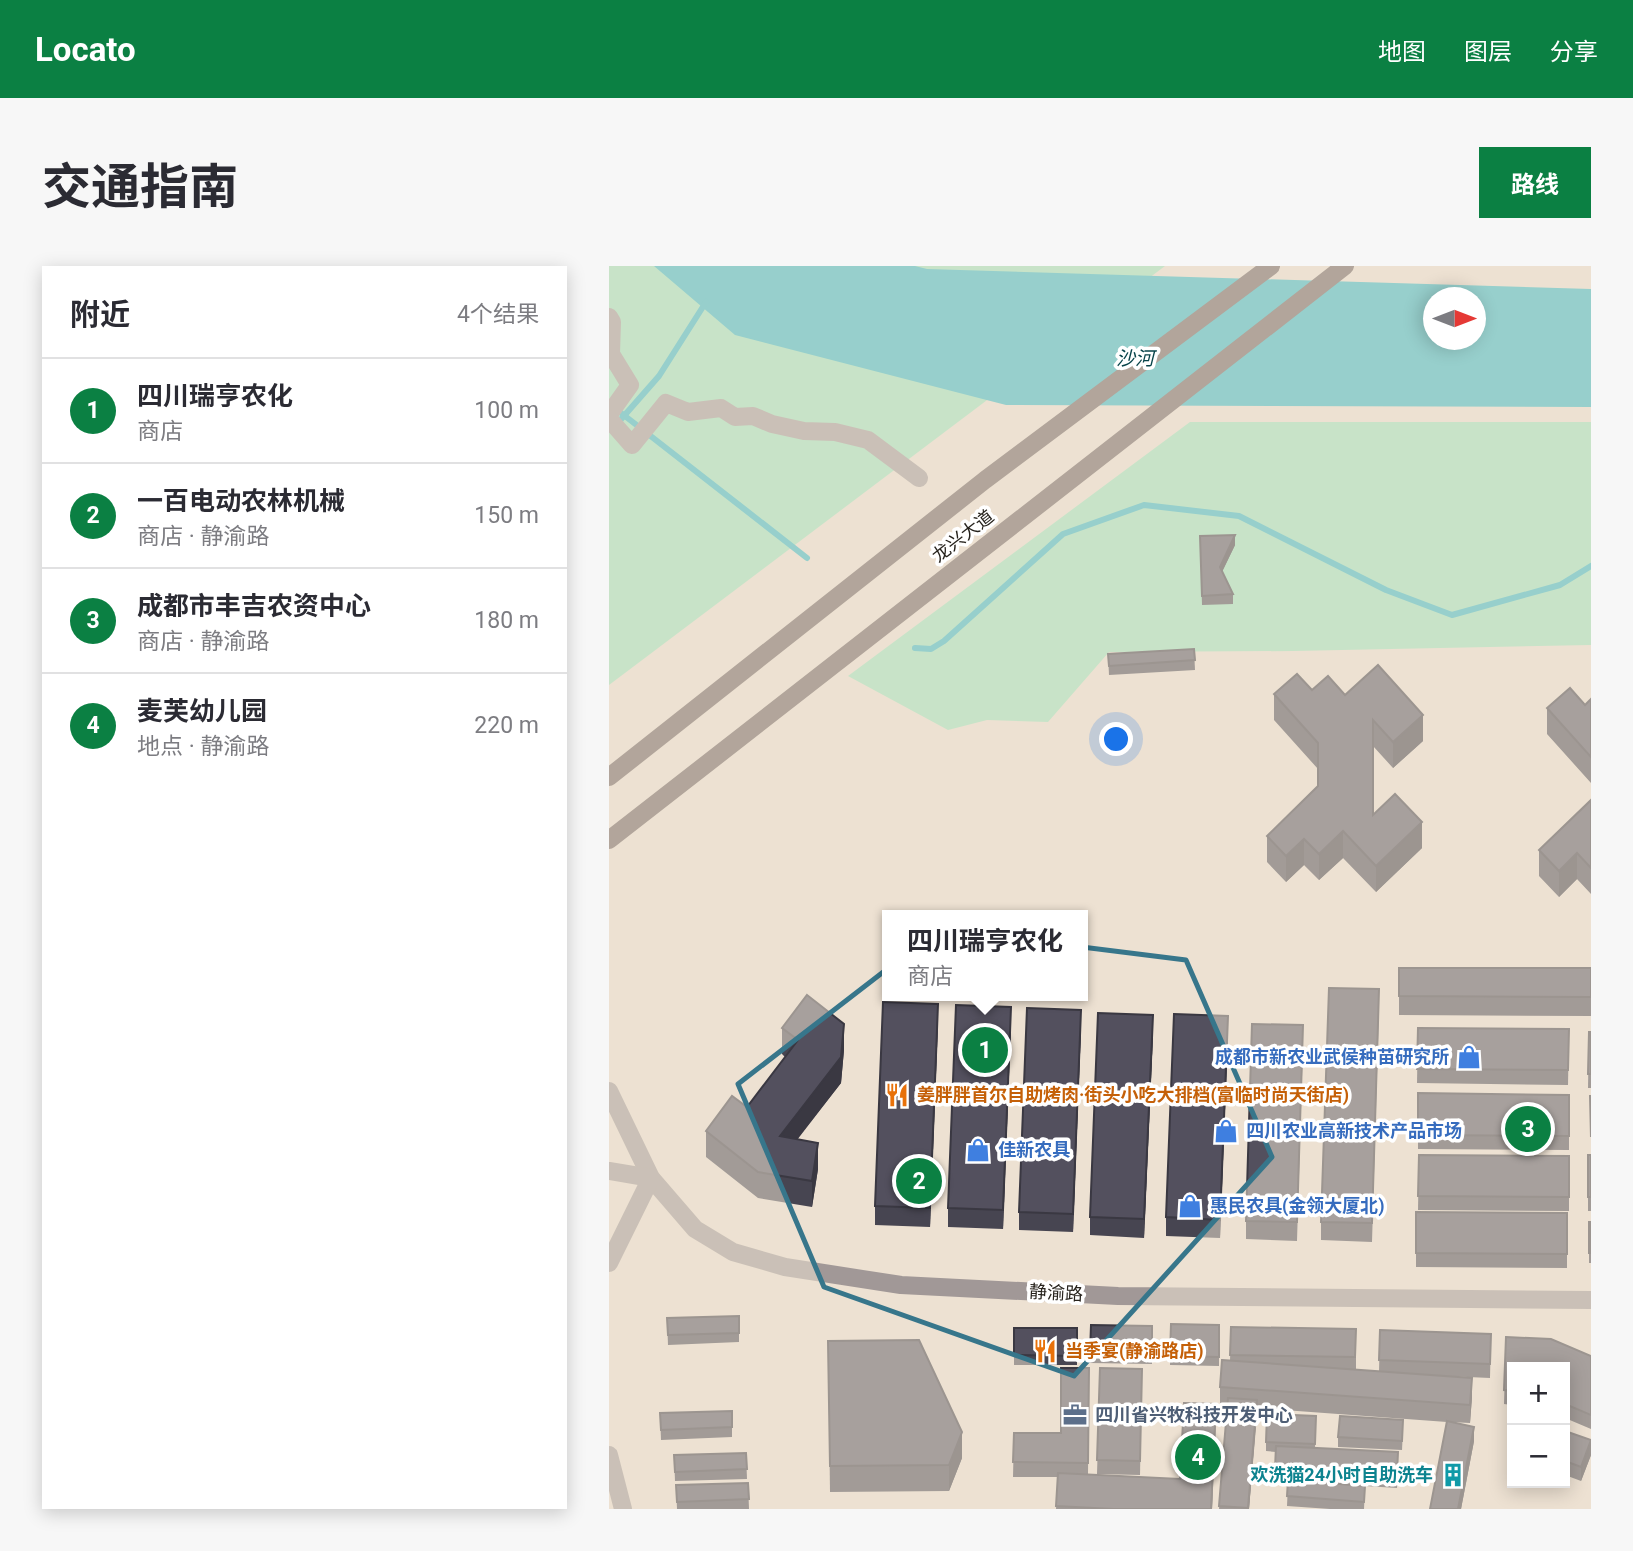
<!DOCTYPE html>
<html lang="zh">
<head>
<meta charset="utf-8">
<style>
  :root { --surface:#fff; --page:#f7f7f7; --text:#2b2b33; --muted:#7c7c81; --line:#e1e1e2; --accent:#0b8043 }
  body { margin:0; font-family:Roboto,"Noto Sans SC",sans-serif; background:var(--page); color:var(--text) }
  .controls { position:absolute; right:21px; bottom:21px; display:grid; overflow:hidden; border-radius:0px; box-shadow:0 4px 18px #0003 }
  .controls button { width:63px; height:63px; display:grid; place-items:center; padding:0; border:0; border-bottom:2px solid var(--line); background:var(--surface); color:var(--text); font:35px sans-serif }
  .compass { position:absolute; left:814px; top:21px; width:63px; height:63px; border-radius:50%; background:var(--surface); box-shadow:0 4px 18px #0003; rotate:90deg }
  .you { position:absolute; left:508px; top:474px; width:24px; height:24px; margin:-18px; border:5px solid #fff; border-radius:50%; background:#1a73e8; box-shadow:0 0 0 10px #1a73e833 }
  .badge { display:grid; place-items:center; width:46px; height:46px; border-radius:50%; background:var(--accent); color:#fff; font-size:23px; font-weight:700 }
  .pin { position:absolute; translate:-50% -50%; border:4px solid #fff; box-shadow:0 2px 7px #0006 }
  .popup { position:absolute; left:273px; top:644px; width:206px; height:91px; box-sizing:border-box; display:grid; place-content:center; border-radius:0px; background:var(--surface); filter:drop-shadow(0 2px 5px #0005); font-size:23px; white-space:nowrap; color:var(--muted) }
  .popup b { font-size:26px; color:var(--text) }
  .popup::after { content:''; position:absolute; left:50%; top:100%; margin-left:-14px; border:14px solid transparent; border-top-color:var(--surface) }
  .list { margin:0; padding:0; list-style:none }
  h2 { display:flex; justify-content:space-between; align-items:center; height:91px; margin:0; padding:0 28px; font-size:30px }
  h2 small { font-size:23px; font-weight:400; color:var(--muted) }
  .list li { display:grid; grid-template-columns:46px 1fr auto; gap:21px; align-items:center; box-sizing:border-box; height:105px; padding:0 28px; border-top:2px solid var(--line) }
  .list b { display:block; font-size:26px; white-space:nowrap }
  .list p { margin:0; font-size:23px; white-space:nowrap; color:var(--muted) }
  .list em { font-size:23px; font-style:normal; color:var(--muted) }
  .map { position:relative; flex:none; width:982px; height:1243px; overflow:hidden; border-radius:0px }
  header { display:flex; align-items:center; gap:42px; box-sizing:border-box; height:98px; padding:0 35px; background:var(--accent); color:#fff }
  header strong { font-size:33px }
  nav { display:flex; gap:38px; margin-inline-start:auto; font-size:24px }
  .intro { display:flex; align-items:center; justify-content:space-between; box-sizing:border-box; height:168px; padding:0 42px }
  h1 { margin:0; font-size:49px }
  .button { padding:18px 32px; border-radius:0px; background:var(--accent); color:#fff; font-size:24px; font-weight:700 }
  main { display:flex; gap:42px; padding:0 42px }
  aside { flex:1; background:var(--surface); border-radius:0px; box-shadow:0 4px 18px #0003 }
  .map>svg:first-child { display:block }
  .green { fill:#9be5bd }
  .water { fill:#2fb9c5; fill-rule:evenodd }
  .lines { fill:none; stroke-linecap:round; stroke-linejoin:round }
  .stream { stroke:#2fb9c5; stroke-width:6 }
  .street { stroke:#a19897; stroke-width:18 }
  .primary { stroke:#6a5b59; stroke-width:18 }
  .wall { fill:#474551 }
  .shaded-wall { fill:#3a3842 }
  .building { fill:#53505e; stroke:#3a3842; stroke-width:2 }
  .marked { fill:none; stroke:#37768b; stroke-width:5; stroke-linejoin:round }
  .labels { text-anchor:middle; stroke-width:7; stroke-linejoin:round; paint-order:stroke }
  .street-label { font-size:18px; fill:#26221c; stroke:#fff }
  .shop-label { font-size:18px; font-weight:bold; fill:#366cbe; stroke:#fff; text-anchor:start }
  .food-label { font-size:18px; font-weight:bold; fill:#c56008; stroke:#fff; text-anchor:start }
  .service-label { font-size:18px; font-weight:bold; fill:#4e5e75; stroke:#fff; text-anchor:start }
  .culture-label { font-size:18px; font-weight:bold; fill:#0d838f; stroke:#fff; text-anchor:end }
  .water-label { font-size:19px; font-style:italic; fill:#08444a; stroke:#fff }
</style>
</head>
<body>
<header>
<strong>Locato</strong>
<nav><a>地图</a><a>图层</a><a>分享</a></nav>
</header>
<div class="intro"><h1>交通指南</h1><a class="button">路线</a></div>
<main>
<aside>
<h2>附近<small>4个结果</small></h2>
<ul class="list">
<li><span class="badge">1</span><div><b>四川瑞亨农化</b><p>商店</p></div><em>100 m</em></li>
<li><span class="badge">2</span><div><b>一百电动农林机械</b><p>商店 · 静渝路</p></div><em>150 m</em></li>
<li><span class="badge">3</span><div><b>成都市丰吉农资中心</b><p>商店 · 静渝路</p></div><em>180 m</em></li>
<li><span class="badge">4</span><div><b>麦芙幼儿园</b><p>地点 · 静渝路</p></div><em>220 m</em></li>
</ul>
</aside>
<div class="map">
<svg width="982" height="1243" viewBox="0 0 982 1243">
  <rect width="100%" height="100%" fill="#ede1d2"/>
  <!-- green -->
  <g class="green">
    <path d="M 0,0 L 556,0 L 0,419 Z"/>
    <path d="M 581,156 L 982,156 L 982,379 L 684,385 L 500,386 L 439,456 L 378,454 L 339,464 L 239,410 Z"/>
  </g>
  <!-- water -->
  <path class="water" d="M 45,0 L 306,0 L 318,3 L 982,23 L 982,141 L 397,139 L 126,69 ZM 824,32 L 866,32 L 866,74 L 824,74 Z"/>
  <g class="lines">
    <!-- stream -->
    <g class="stream">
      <path d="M 7,143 L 198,292"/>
      <path d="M 7,159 L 50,110 L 97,36"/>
      <path d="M 306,382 L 322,383 L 335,375 L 454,268 L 535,239 L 630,250 L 777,324 L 843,349 L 951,319 L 982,300"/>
    </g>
    <!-- street -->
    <g class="street">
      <path d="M 0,51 L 3,56 L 2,88 L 21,119 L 1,147 L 0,152"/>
      <path d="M 0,153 L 23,179 L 57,137 L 79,146 L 112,142 L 126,151 L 144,150 L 163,158 L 195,165 L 226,166 L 259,174 L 310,212"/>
      <path d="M 0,825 L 42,912 L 86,963 L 124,986 L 176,1001 L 292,1019 L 509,1030 L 982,1034"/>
      <path d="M 0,905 L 42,912 L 0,997"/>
      <path d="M 0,1189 L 14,1243"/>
    </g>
    <!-- primary -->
    <g class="primary">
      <path d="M 0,511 L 376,214 L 662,0"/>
      <path d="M 0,574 L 736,0"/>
    </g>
  </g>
  <!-- wall -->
  <g class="wall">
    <path d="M 591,270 L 626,279 L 613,306 L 624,328 L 624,338 L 593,339 Z"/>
    <path d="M 585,383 L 586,404 L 500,409 L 499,388 Z"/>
    <path d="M 703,424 L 736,429 L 814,475 L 784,502 L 764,480 L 764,549 L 813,582 L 767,626 L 734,592 L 710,614 L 695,599 L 677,616 L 658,596 L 658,570 L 709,520 L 709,503 L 665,454 L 665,428 Z"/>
    <path d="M 982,433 L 982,517 L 938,468 L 938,442 L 976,439 Z"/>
    <path d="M 982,534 L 982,628 L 968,613 L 950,631 L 930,610 L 930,584 Z"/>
    <path d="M 790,702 L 982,702 L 982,750 L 790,749 Z"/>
    <path d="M 770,742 L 763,976 L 712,974 L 712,956 Z"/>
    <path d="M 329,757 L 321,961 L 266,959 L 266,940 Z"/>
    <path d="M 402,759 L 394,963 L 339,961 L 339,942 Z"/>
    <path d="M 173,762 L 235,784 L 232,817 L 188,873 L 209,903 L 203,941 L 149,932 L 97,891 L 97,865 L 138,841 L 176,791 L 173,788 Z"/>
    <path d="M 809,762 L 960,763 L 959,819 L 808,817 Z"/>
    <path d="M 472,763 L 464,966 L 410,964 L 410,946 Z"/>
    <path d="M 980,766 L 982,766 L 982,822 L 979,822 Z"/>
    <path d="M 544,768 L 535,972 L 481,969 L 481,951 Z"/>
    <path d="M 619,768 L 611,972 L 557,970 L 557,951 Z"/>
    <path d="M 694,778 L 688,975 L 637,973 L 637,955 Z"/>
    <path d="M 809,827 L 960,829 L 960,884 L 809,883 Z"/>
    <path d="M 810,889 L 960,890 L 960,945 L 809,944 Z"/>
    <rect x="979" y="889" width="3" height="56"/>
    <path d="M 807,946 L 958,947 L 958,1002 L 807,1001 Z"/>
    <rect x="980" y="956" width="2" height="41"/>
    <path d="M 130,1050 L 130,1076 L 59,1079 L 58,1052 Z"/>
    <path d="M 562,1058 L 610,1059 L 610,1100 L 561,1099 Z"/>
    <path d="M 482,1059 L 543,1060 L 543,1098 L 481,1097 Z"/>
    <path d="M 622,1061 L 747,1063 L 747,1104 L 770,1106 L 771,1064 L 882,1068 L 881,1112 L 837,1110 L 863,1131 L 861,1157 L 842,1156 L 865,1175 L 852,1243 L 821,1243 L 838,1156 L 648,1142 L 640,1243 L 610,1243 L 618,1140 L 611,1139 L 611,1121 L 621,1095 Z"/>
    <rect x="405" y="1062" width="63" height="37"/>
    <path d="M 897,1071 L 942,1073 L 982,1090 L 982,1163 L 956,1152 L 956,1101 L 903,1101 L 903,1139 L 895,1138 Z"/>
    <path d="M 219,1075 L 353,1192 L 340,1225 L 221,1226 Z"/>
    <path d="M 480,1102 L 479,1208 L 571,1213 L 607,1157 L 603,1243 L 447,1243 L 449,1211 L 404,1211 L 405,1167 L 452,1167 Z"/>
    <path d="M 491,1102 L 533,1103 L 531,1209 L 488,1208 Z"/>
    <path d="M 123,1145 L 123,1171 L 52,1174 L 51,1147 Z"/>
    <path d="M 707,1150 L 706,1182 L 789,1200 L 788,1222 L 756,1220 L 755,1243 L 721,1243 L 678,1240 L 679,1217 L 666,1216 L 667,1186 L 657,1185 L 657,1176 Z"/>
    <path d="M 794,1163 L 793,1184 L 729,1181 L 729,1171 Z"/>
    <path d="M 956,1165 L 982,1189 L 972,1215 L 956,1209 Z"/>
    <path d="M 137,1187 L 138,1213 L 66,1215 L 65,1189 Z"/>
    <path d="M 139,1217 L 140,1243 L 68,1243 L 67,1219 Z"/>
  </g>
  <!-- shaded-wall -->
  <g class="shaded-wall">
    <path d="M 626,269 L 626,279 L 611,310 L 611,301 Z"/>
    <path d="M 814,449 L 814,475 L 784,502 L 784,476 Z"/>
    <path d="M 813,556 L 813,582 L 767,626 L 767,600 Z"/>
    <path d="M 734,565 L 734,592 L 710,614 L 710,588 Z"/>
    <path d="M 695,573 L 695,599 L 677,616 L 677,590 Z"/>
    <path d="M 968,587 L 968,613 L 950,631 L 950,605 Z"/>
    <path d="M 329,738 L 329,757 L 321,961 L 321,942 Z"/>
    <path d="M 402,741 L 402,759 L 394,963 L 394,944 Z"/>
    <path d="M 472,744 L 472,763 L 464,966 L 464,948 Z"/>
    <path d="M 544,749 L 544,768 L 535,972 L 535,953 Z"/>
    <path d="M 619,750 L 619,768 L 611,972 L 611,954 Z"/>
    <path d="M 235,758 L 235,784 L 232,817 L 171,896 L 171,870 Z"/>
    <path d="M 209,877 L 209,903 L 203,941 L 203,915 Z"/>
    <path d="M 863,1112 L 863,1131 L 861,1157 L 861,1139 Z"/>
    <path d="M 648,1134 L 648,1149 L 640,1243 L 639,1243 Z"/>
    <path d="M 607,1138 L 603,1243 L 602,1243 Z"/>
    <path d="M 865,1161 L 865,1175 L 852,1243 L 849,1243 Z"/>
    <path d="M 353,1166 L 353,1192 L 340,1225 L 340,1199 Z"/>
    <path d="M 982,1174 L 982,1189 L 972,1215 L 972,1201 Z"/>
  </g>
  <!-- building -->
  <g class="building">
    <path d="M 626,269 L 611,301 L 624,328 L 593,330 L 591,270 Z"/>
    <path d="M 585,383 L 586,394 L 500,400 L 499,388 Z"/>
    <path d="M 769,399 L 814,449 L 784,476 L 764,454 L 764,549 L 786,528 L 813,556 L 767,600 L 734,565 L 710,588 L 695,573 L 677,590 L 658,570 L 709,520 L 709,477 L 665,428 L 688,408 L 703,424 L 719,410 L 736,429 Z"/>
    <path d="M 961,422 L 976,439 L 982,433 L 982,491 L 938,442 Z"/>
    <path d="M 982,534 L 982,602 L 968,587 L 950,605 L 930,584 Z"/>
    <path d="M 790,702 L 982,702 L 982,731 L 790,730 Z"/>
    <path d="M 720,722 L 770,723 L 763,957 L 712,956 Z"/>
    <path d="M 198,729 L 235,758 L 232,791 L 171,870 L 209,877 L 203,915 L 149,906 L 97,865 L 123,830 L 138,841 L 189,774 L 173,762 Z"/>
    <path d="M 274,736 L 329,738 L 321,942 L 266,940 Z"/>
    <path d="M 347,739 L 402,741 L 394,944 L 339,942 Z"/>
    <path d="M 418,742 L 472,744 L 464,948 L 410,946 Z"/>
    <path d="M 489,747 L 544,749 L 535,953 L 481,951 Z"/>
    <path d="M 565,748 L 619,750 L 611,954 L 557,951 Z"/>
    <path d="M 643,758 L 694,759 L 688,956 L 637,955 Z"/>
    <path d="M 809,762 L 960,763 L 959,804 L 808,803 Z"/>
    <path d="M 980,766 L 982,766 L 982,808 L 979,808 Z"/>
    <path d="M 809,827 L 960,829 L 960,870 L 809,869 Z"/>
    <path d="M 981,830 L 982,830 L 982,871 Z"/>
    <path d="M 810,889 L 960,890 L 960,931 L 809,930 Z"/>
    <rect x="979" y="889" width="3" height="42"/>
    <path d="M 807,946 L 958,947 L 958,988 L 807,987 Z"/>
    <rect x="980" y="956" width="2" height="31"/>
    <path d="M 130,1050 L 130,1067 L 59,1069 L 58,1052 Z"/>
    <path d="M 562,1058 L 610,1059 L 610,1091 L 561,1090 Z"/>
    <path d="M 482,1059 L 543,1060 L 543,1089 L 481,1088 Z"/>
    <path d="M 622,1061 L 747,1063 L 746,1091 L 621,1089 Z"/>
    <path d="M 405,1062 L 468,1062 L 468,1090 L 405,1089 Z"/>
    <path d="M 771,1064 L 882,1068 L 881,1098 L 770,1094 Z"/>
    <path d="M 897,1071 L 942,1073 L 982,1090 L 982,1149 L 956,1138 L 956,1101 L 903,1101 L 903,1125 L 895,1124 Z"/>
    <path d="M 310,1074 L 353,1166 L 340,1199 L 221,1200 L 219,1075 Z"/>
    <path d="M 613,1094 L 863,1112 L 861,1139 L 611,1121 Z"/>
    <path d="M 452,1102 L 480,1102 L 479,1197 L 404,1196 L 405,1167 L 452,1167 Z"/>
    <path d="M 491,1102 L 533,1103 L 531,1195 L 488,1194 Z"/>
    <path d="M 619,1132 L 648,1134 L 639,1242 L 610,1240 Z"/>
    <path d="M 575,1137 L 607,1138 L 602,1243 L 504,1243 L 447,1240 L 449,1207 L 571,1213 Z"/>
    <path d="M 123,1145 L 123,1161 L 52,1164 L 51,1147 Z"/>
    <path d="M 658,1148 L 707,1150 L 706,1178 L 657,1176 Z"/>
    <path d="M 731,1150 L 794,1154 L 793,1175 L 729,1171 Z"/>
    <path d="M 838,1155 L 865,1161 L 849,1243 L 821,1243 Z"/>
    <path d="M 956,1165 L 982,1174 L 972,1201 L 956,1195 Z"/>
    <path d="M 667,1180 L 789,1186 L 788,1207 L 666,1202 Z"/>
    <path d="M 137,1187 L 138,1203 L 66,1206 L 65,1189 Z"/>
    <path d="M 679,1214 L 756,1220 L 755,1236 L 678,1230 Z"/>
    <path d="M 139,1217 L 140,1233 L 68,1236 L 67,1219 Z"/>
  </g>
  <!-- marked area -->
  <path d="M0 0H982V1243H0ZM 330,663 L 577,694 L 663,891 L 465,1110 L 215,1021 L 129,818 Z" fill="#ede1d2" fill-opacity=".55" fill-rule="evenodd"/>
  <path class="marked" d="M 330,663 L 577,694 L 663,891 L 465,1110 L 215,1021 L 129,818 Z"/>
  <!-- icons -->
  <defs>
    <g id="shop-bare" transform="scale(1.89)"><path d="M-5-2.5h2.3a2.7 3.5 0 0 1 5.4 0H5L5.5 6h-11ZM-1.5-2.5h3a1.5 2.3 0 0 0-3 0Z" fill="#3f7fe0" stroke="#fff" stroke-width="2.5" paint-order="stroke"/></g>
    <g id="restaurant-bare" transform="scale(1.89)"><path d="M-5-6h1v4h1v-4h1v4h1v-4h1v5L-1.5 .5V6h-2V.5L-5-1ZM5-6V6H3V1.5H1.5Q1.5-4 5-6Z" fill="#e8710a" stroke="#fff" stroke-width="2.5" paint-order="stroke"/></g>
    <g id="office-bare" transform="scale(1.89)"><path d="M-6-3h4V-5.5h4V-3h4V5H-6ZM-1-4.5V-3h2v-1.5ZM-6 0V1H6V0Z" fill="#5c6f8a" stroke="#fff" stroke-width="2.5" paint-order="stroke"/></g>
    <g id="building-bare" transform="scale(1.89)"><path d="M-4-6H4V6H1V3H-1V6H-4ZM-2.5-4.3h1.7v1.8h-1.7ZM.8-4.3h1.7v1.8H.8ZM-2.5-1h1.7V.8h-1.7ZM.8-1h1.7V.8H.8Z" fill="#0f9aa8" stroke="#fff" stroke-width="2.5" paint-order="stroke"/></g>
  </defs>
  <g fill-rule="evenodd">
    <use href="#shop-bare" x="860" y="791"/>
    <use href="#restaurant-bare" x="288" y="829"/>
    <use href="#shop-bare" x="617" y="865"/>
    <use href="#shop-bare" x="369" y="884"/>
    <use href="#shop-bare" x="581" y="940"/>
    <use href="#restaurant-bare" x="436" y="1085"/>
    <use href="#office-bare" x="466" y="1149"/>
    <use href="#building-bare" x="844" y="1209"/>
  </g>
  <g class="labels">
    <!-- street labels -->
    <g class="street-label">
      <text transform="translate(354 270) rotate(-38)" y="6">龙兴大道</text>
      <text transform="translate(447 1027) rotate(3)" y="6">静渝路</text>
    </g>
    <!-- shop labels -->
    <g class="shop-label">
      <text x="840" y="797" text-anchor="end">成都市新农业武侯种苗研究所</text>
      <text x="637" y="871">四川农业高新技术产品市场</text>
      <text x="389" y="890">佳新农具</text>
      <text x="601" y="946">惠民农具(金领大厦北)</text>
    </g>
    <!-- food labels -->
    <g class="food-label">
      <text x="308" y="835">姜胖胖首尔自助烤肉·街头小吃大排档(富临时尚天街店)</text>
      <text x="456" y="1091">当季宴(静渝路店)</text>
    </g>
    <!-- service labels -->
    <g class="service-label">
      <text x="486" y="1155">四川省兴牧科技开发中心</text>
    </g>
    <!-- culture labels -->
    <g class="culture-label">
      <text x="824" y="1215">欢洗猫24小时自助洗车</text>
    </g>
    <!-- water labels -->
    <g class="water-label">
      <text x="526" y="99">沙河</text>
    </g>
  </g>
</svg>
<div class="controls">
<button>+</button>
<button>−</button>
</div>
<svg class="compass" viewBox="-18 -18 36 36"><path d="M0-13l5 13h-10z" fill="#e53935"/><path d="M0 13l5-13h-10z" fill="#7c7c81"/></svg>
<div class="you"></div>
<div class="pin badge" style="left:376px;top:784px">1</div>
<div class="popup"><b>四川瑞亨农化</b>商店</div>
<div class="pin badge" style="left:310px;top:915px">2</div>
<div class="pin badge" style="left:919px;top:863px">3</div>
<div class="pin badge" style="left:589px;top:1191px">4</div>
</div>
</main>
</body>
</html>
